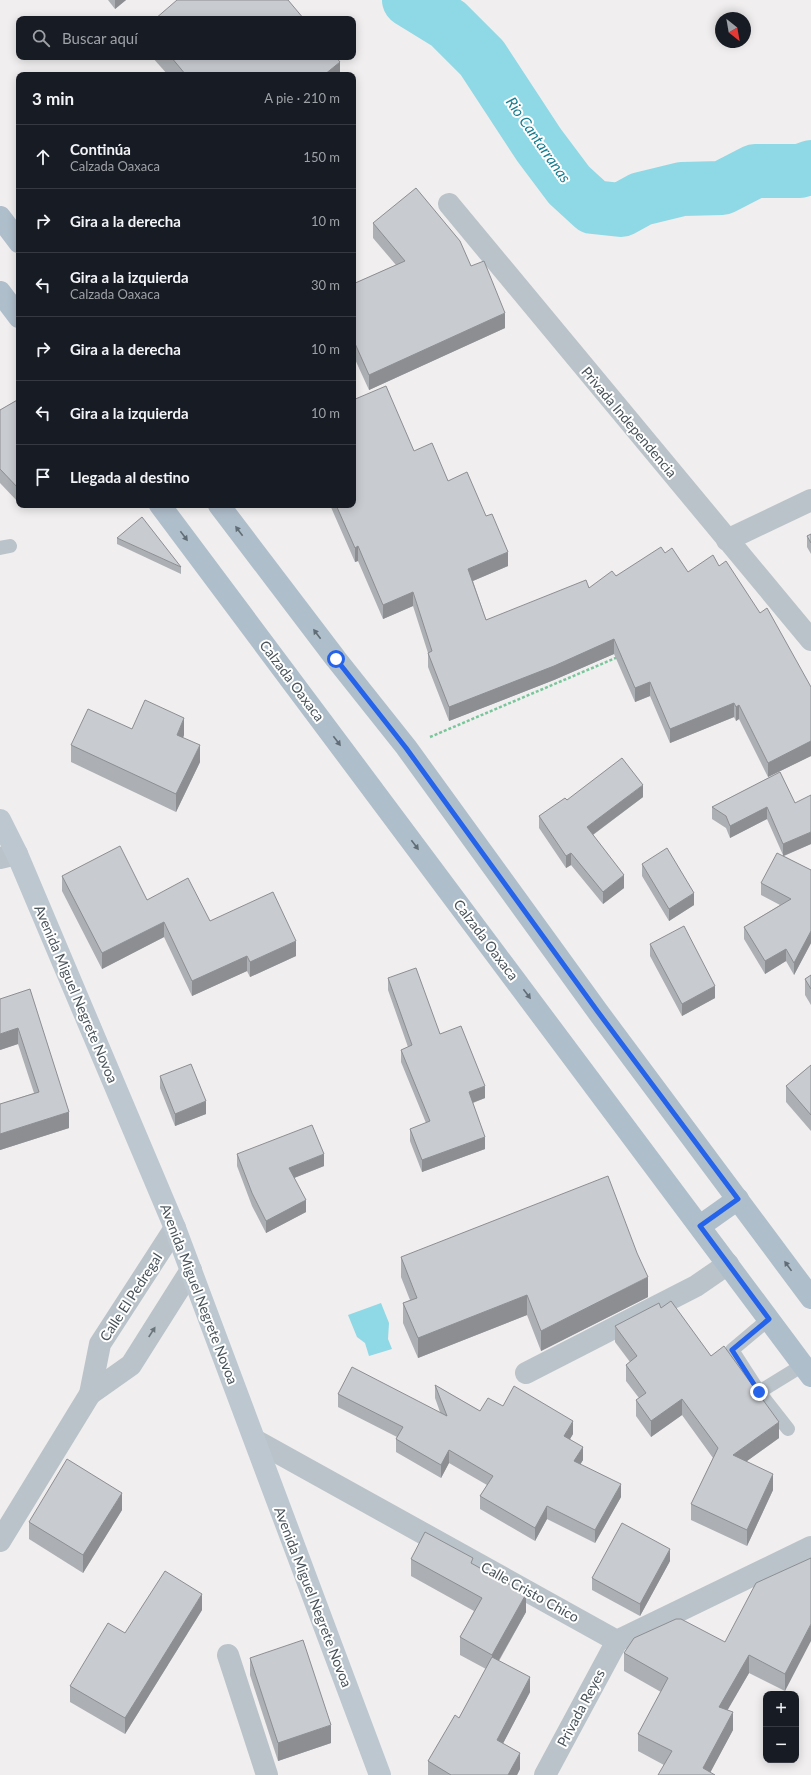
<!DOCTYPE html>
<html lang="es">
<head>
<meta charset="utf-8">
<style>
  :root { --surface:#171b24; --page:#242831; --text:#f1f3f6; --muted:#9ea1a6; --line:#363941 }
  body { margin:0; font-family:Lato,sans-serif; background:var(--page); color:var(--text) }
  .controls { position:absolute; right:12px; bottom:12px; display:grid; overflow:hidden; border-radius:8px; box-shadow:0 2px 10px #0003 }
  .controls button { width:36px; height:36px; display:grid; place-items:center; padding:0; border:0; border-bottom:1px solid var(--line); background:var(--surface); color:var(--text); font:20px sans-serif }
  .compass { position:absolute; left:715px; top:12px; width:36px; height:36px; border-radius:50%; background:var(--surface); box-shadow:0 2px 10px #0003; rotate:149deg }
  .stop { position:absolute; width:12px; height:12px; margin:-9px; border:3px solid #2563eb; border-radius:50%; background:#fff }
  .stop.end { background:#2563eb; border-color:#fff; box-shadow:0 1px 4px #0008 }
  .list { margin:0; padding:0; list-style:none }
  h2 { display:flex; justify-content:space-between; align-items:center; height:52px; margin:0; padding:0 16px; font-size:17px }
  h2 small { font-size:13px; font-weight:400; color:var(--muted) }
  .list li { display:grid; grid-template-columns:26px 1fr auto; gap:12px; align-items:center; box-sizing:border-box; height:64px; padding:0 16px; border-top:1px solid var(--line) }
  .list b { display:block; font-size:15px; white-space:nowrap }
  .list p { margin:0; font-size:13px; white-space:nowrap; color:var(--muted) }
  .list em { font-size:13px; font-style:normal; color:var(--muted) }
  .icon { flex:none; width:22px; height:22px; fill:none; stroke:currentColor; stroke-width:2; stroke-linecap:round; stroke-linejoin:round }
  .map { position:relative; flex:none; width:811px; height:1775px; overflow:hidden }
  .search { position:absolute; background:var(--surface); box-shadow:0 2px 10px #0003; left:16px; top:16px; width:340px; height:44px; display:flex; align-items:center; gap:10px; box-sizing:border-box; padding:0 14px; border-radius:8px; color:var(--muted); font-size:15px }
  .panel { position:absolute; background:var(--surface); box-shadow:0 2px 10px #0003; left:16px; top:72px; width:340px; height:436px; border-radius:8px }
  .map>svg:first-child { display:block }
  .water { fill:#8fd8e5 }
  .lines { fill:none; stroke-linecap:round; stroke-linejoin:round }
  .river { stroke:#8fd8e5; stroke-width:54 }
  .path { stroke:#79c69c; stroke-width:2.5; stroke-dasharray:3 2; stroke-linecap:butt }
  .lane { stroke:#bac3c9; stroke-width:14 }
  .street { stroke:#bac3c9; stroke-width:22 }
  .secondary { stroke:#bcc7d0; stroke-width:22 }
  .primary { stroke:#afbecb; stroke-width:22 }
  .wall { fill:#acafb3 }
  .shaded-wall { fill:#8c8e92 }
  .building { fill:#c8cbd0; stroke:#8c8e92 }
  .oneway { fill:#616d76 }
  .oneway2 { fill:#6a747b }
  .route { stroke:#2563eb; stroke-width:5 }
  .labels { text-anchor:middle; stroke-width:4; stroke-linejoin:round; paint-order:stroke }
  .street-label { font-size:14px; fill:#475259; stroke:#fff }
  .water-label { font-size:15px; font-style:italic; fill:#167c8f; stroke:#fff }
</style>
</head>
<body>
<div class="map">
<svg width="811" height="1775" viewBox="0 0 811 1775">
  <rect width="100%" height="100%" fill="#f0eeee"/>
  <!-- water -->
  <path class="water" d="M 381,1303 L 389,1323 L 388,1339 L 392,1349 L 369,1356 L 365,1343 L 357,1337 L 348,1315 Z"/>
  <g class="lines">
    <!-- river -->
    <path class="river" d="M 409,0 L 448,24 L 482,58 L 539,145 L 569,185 L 593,207 L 621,210 L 641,199 L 682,189 L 722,188 L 755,171 L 800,171 L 811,167"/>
    <!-- path -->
    <path class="path" d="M 430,737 L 618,657"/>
    <!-- lane -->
    <g class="lane">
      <path d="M 0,548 L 10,546"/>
      <path d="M 769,1319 L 732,1350 L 759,1392 L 788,1429"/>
      <path d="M 759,1392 L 803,1365"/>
    </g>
    <!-- street -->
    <g class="street">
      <path d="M 449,204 L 811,640"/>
      <path d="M 727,540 L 811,500"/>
      <path d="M 0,858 L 17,854"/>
      <path d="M 526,1373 L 696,1286 L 728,1264"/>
      <path d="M 90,1394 L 131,1365 L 191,1270"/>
      <path d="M 255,1440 L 617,1641 L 811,1547"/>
      <path d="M 0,1541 L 90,1394 L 100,1344 L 175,1228"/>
      <path d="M 228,1655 L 267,1775"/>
      <path d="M 545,1775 L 617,1641"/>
    </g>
    <!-- secondary -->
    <path class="secondary" d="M 0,820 L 17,854 L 175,1228 L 380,1775"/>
    <!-- primary -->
    <g class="primary">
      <path d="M 0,217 L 19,242"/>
      <path d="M 0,292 L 19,317"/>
      <path d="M 160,505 L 811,1376"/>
      <path d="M 219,505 L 336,659 L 406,747 L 598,1012 L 811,1298"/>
      <path d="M 700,1226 L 738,1199"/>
    </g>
  </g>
  <!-- wall -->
  <g class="wall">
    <path d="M 108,0 L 126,0 L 115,9 Z"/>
    <path d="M 152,57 L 336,57 L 340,75 L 168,75 Z"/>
    <path d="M 373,223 L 471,266 L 505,328 L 369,390 L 353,355 L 353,284 L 396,265 L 373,238 Z"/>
    <path d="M 19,399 L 19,503 L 0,483 L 0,410 Z"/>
    <path d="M 414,451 L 448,481 L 508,566 L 473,581 L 486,620 L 589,588 L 665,553 L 688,572 L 719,566 L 760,613 L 811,687 L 811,756 L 768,777 L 739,719 L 736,721 L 734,717 L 670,743 L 650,696 L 635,702 L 614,654 L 554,680 L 449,721 L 428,667 L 428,653 L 413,606 L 383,619 L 358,561 L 355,562 L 330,505 L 353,505 Z"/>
    <path d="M 811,534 L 811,554 L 807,547 L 807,536 Z"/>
    <path d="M 117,538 L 181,567 L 181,574 L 117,544 Z"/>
    <path d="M 132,729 L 184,735 L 183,738 L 200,762 L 176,812 L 71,762 L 71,745 Z"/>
    <path d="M 780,772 L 811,844 L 784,856 L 811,870 L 811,943 L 794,975 L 786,961 L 765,974 L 744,939 L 744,927 L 780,905 L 761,895 L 761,883 L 783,855 L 767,819 L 730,838 L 726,828 L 712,819 L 712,807 Z"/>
    <path d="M 643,797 L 593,835 L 624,888 L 603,904 L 571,865 L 566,868 L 539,828 L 539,816 L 567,800 Z"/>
    <path d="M 642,864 L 694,905 L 669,921 L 642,876 Z"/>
    <path d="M 62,876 L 147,900 L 210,921 L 296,956 L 250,977 L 247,971 L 192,996 L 164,937 L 102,969 L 62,891 Z"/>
    <path d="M 650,944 L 715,998 L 682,1016 L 650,956 Z"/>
    <path d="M 811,975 L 811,1005 L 805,995 L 805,979 Z"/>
    <path d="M 388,978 L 440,1034 L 485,1098 L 473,1103 L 485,1149 L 422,1172 L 410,1141 L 410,1129 L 426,1123 L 401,1062 L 401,1050 L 408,1047 L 388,990 Z"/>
    <path d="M 30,989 L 69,1128 L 0,1150 L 0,1104 L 34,1093 L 18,1044 L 0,1050 Z"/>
    <path d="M 811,1065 L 811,1131 L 786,1102 L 786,1086 Z"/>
    <path d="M 160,1076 L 206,1114 L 175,1126 L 160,1088 Z"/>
    <path d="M 237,1154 L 324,1166 L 294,1178 L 306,1212 L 266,1233 L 252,1206 L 237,1166 Z"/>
    <path d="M 401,1257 L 648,1297 L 541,1351 L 527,1315 L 418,1358 L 403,1323 L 403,1303 L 410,1300 L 401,1277 Z"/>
    <path d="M 661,1308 L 711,1356 L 779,1438 L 747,1461 L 773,1490 L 747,1546 L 691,1520 L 691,1504 L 713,1458 L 682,1415 L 651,1437 L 636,1416 L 636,1400 L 639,1398 L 626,1381 L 626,1365 L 630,1362 L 615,1342 L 615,1326 Z"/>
    <path d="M 435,1385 L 480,1411 L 503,1406 L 573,1434 L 570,1439 L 583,1460 L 580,1464 L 621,1497 L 595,1543 L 547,1519 L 535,1541 L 480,1509 L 480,1496 L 487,1485 L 449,1463 L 441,1478 L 396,1452 L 396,1439 L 397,1437 L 338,1407 L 338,1394 L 440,1412 L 435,1398 Z"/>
    <path d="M 122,1510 L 83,1573 L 29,1539 L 29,1522 Z"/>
    <path d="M 811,1558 L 785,1691 L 749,1673 L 727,1710 L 733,1730 L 710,1772 L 664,1765 L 638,1751 L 638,1734 L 661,1692 L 624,1671 L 624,1653 L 725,1642 Z"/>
    <path d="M 411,1559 L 473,1565 L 526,1612 L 499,1661 L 530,1692 L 503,1743 L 520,1769 L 517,1775 L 428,1775 L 428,1761 L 459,1718 L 486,1669 L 460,1655 L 460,1637 L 474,1611 L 411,1576 Z"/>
    <path d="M 670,1561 L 640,1616 L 592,1590 L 592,1578 Z"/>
    <path d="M 202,1610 L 125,1734 L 70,1702 L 70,1686 L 125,1633 Z"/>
    <path d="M 250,1658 L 331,1743 L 278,1761 L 250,1675 Z"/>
  </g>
  <!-- shaded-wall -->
  <g class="shaded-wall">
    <path d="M 115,0 L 126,0 L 115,9 Z"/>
    <path d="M 340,62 L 340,75 L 324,75 Z"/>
    <path d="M 505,313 L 505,328 L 369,390 L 369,375 Z"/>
    <path d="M 358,546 L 358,561 L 355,562 L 355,548 Z"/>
    <path d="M 508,552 L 508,566 L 468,583 L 468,569 Z"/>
    <path d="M 413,592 L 413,606 L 383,619 L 383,605 Z"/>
    <path d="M 614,639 L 614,654 L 554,680 L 449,721 L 449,707 Z"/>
    <path d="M 650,682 L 650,696 L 635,702 L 635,688 Z"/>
    <path d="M 734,703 L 734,717 L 670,743 L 670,729 Z"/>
    <path d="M 739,705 L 739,719 L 736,721 L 736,707 Z"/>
    <path d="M 184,718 L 184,735 L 177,752 L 177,735 Z"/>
    <path d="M 811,741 L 811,756 L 768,777 L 768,763 Z"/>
    <path d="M 200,745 L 200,762 L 176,812 L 176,794 Z"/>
    <path d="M 643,785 L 643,797 L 587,839 L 587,827 Z"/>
    <path d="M 767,807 L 767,819 L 730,838 L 730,826 Z"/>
    <path d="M 811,832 L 811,844 L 783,856 L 783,844 Z"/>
    <path d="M 571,853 L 571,865 L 566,868 L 566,856 Z"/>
    <path d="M 624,875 L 624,888 L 603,904 L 603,892 Z"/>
    <path d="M 694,893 L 694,905 L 669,921 L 669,909 Z"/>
    <path d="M 164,922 L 164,937 L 102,969 L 102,953 Z"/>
    <path d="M 811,931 L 811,943 L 794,975 L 794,963 Z"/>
    <path d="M 296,941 L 296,956 L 250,977 L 250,962 Z"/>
    <path d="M 786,949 L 786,961 L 765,974 L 765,961 Z"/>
    <path d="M 247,956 L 247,971 L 192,996 L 192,981 Z"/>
    <path d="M 715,986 L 715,998 L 682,1016 L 682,1004 Z"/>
    <path d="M 18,1028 L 18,1044 L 0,1050 L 0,1034 Z"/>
    <path d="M 485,1086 L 485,1098 L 469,1104 L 469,1092 Z"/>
    <path d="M 206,1101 L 206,1114 L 175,1126 L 175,1114 Z"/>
    <path d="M 69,1112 L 69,1128 L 0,1150 L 0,1134 Z"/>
    <path d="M 485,1137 L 485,1149 L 422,1172 L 422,1160 Z"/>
    <path d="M 324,1154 L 324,1166 L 289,1180 L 289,1168 Z"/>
    <path d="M 306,1200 L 306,1212 L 266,1233 L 266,1221 Z"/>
    <path d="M 648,1277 L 648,1297 L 541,1351 L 541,1331 Z"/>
    <path d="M 527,1295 L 527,1315 L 418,1358 L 418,1338 Z"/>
    <path d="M 682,1399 L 682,1415 L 651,1437 L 651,1421 Z"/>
    <path d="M 573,1421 L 573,1434 L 564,1449 L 564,1436 Z"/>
    <path d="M 779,1422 L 779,1438 L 733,1471 L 733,1455 Z"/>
    <path d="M 583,1447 L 583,1460 L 574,1475 L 574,1461 Z"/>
    <path d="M 449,1450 L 449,1463 L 441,1478 L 441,1465 Z"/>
    <path d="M 773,1474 L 773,1490 L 747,1546 L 747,1530 Z"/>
    <path d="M 621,1484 L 621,1497 L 595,1543 L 595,1530 Z"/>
    <path d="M 122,1493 L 122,1510 L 83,1573 L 83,1555 Z"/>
    <path d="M 547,1506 L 547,1519 L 535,1541 L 535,1528 Z"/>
    <path d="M 670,1549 L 670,1561 L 640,1616 L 640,1604 Z"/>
    <path d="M 202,1594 L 202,1610 L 125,1734 L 125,1718 Z"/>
    <path d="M 526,1594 L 526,1612 L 492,1672 L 492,1655 Z"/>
    <path d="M 811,1624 L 811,1641 L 785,1691 L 785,1674 Z"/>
    <path d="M 749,1655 L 749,1673 L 719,1725 L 719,1707 Z"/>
    <path d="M 530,1677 L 530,1692 L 497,1755 L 497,1740 Z"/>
    <path d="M 733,1712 L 733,1730 L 709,1775 L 703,1768 Z"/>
    <path d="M 331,1725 L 331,1743 L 278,1761 L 278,1743 Z"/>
    <path d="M 520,1753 L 520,1769 L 517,1775 L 508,1775 Z"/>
  </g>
  <!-- building -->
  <g class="building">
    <path d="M 177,0 L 288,0 L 304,19 L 155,19 Z"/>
    <path d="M 171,57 L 336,57 L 340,62 L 324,75 L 186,75 Z"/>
    <path d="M 416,188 L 460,241 L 471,266 L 484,261 L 505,313 L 369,375 L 353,339 L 353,284 L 405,261 L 373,223 Z"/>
    <path d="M 386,386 L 414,451 L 432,443 L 448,481 L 467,472 L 486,516 L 492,514 L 508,552 L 468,569 L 486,620 L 586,580 L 589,588 L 612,571 L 616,576 L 661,547 L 665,553 L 672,548 L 688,572 L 713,555 L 719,566 L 726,561 L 760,613 L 767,608 L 811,687 L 811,741 L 768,763 L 739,705 L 736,707 L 734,703 L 670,729 L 650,682 L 635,688 L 614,639 L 554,666 L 449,707 L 428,653 L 432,651 L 413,592 L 383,605 L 358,546 L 355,548 L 336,505 L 353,505 L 353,400 Z"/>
    <path d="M 19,399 L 19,489 L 0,469 L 0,410 Z"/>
    <path d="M 142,517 L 181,567 L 117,538 Z"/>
    <path d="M 811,534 L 811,543 L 807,536 Z"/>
    <path d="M 145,700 L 184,718 L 177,735 L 200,745 L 176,794 L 71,745 L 88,709 L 132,729 Z"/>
    <path d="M 622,758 L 643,785 L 587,827 L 624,875 L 603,892 L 571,853 L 566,856 L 539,816 L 565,798 L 567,800 Z"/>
    <path d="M 780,772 L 795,803 L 811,795 L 811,832 L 783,844 L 767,807 L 730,826 L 726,816 L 712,807 Z"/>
    <path d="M 120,846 L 147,900 L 188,878 L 210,921 L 273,892 L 296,941 L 250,962 L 247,956 L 192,981 L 164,922 L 102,953 L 62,876 Z"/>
    <path d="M 667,848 L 694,893 L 669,909 L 642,864 Z"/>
    <path d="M 777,853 L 811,870 L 811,931 L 794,963 L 786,949 L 765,961 L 744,927 L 791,899 L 761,883 Z"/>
    <path d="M 684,926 L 715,986 L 682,1004 L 650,944 Z"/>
    <path d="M 416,968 L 440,1034 L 461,1026 L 485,1086 L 469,1092 L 485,1137 L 422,1160 L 410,1129 L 430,1121 L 401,1050 L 412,1045 L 388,978 Z"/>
    <path d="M 811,975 L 811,989 L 805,979 Z"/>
    <path d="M 30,989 L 69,1112 L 0,1134 L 0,1104 L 39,1092 L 18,1028 L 0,1034 L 0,999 Z"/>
    <path d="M 191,1064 L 206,1101 L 175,1114 L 160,1076 Z"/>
    <path d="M 811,1065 L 811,1115 L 786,1086 Z"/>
    <path d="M 312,1125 L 324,1154 L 289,1168 L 306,1200 L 266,1221 L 252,1193 L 237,1154 Z"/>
    <path d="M 608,1176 L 637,1253 L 648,1277 L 541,1331 L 527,1295 L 418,1338 L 403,1303 L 417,1298 L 401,1257 Z"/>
    <path d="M 671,1301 L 711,1356 L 724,1346 L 779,1422 L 733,1455 L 773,1474 L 747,1530 L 691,1504 L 718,1448 L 682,1399 L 651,1421 L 636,1400 L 646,1393 L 626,1365 L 637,1356 L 615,1326 L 659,1303 L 661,1308 Z"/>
    <path d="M 352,1367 L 447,1416 L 435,1385 L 480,1411 L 488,1398 L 503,1406 L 514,1386 L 573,1421 L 564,1436 L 583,1447 L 574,1461 L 621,1484 L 595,1530 L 547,1506 L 535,1528 L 480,1496 L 493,1476 L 449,1450 L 441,1465 L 396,1439 L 403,1427 L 338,1394 Z"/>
    <path d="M 67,1459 L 122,1493 L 83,1555 L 29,1522 Z"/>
    <path d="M 622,1523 L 670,1549 L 640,1604 L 592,1578 Z"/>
    <path d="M 425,1532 L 473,1558 L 471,1563 L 526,1594 L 492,1655 L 460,1637 L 482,1598 L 411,1559 Z"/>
    <path d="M 811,1558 L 811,1624 L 785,1674 L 749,1655 L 719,1707 L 733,1712 L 703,1768 L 715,1775 L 658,1775 L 672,1751 L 638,1734 L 668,1678 L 624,1653 L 634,1638 L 676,1619 L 681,1619 L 725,1642 L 756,1583 Z"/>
    <path d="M 165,1571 L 202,1594 L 125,1718 L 70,1686 L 108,1623 L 125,1633 Z"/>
    <path d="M 303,1640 L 331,1725 L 278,1743 L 250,1658 Z"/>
    <path d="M 492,1657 L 530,1677 L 497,1740 L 520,1753 L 508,1775 L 451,1775 L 428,1761 L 455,1715 L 459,1718 Z"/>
  </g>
  <!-- one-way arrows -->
  <defs><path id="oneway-solid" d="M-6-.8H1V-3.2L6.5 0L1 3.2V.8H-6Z"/></defs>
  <g class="oneway">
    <use href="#oneway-solid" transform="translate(239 531) rotate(-127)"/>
    <use href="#oneway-solid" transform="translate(184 536) rotate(53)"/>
    <use href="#oneway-solid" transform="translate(317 634) rotate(-127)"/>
    <use href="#oneway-solid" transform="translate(337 741) rotate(53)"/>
    <use href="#oneway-solid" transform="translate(415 845) rotate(53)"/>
    <use href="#oneway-solid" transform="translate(527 994) rotate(53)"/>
    <use href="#oneway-solid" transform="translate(788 1266) rotate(-126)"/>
  </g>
  <use class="oneway2" href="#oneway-solid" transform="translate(152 1332) rotate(-57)"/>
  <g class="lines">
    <!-- route -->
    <path class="route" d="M 336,659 L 406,748 L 598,1012 L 738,1199 L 700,1226 L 769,1319 L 732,1350 L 759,1392"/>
  </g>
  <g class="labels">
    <!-- street labels -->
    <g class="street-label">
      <text transform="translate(629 422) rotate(50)" y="5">Privada Independencia</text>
      <text transform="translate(292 681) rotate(53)" y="5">Calzada Oaxaca</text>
      <text transform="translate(486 940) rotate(53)" y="5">Calzada Oaxaca</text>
      <text transform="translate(76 994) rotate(67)" y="5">Avenida Miguel Negrete Novoa</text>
      <text transform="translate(199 1294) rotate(69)" y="5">Avenida Miguel Negrete Novoa</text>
      <text transform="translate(131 1297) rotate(-57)" y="5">Calle El Pedregal</text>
      <text transform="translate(530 1592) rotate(29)" y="5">Calle Cristo Chico</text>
      <text transform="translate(313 1597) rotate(69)" y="5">Avenida Miguel Negrete Novoa</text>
      <text transform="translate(581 1708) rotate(-62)" y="5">Privada Reyes</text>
    </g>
    <!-- water labels -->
    <g class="water-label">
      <text transform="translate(538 140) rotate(55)" y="5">Rio Cantarranas</text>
    </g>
  </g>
</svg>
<div class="controls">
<button>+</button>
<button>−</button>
</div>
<svg class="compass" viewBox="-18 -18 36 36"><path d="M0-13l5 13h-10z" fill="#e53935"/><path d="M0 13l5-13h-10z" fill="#9ea1a6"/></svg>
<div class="stop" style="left:336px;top:659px"></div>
<div class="stop end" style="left:759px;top:1392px"></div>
<div class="search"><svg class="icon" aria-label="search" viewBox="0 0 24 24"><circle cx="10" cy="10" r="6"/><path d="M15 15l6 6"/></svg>Buscar aquí</div>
<section class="panel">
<h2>3 min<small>A pie · 210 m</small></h2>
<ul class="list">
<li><svg class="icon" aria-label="ahead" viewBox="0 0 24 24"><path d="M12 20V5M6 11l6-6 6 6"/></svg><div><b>Continúa</b><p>Calzada Oaxaca</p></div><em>150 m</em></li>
<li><svg class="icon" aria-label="right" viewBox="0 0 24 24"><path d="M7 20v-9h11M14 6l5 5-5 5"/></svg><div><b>Gira a la derecha</b></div><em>10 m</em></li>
<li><svg class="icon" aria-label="left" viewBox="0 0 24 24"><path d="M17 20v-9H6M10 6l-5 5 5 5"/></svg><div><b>Gira a la izquierda</b><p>Calzada Oaxaca</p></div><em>30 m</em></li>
<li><svg class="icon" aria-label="right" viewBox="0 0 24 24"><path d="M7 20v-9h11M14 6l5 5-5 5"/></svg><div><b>Gira a la derecha</b></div><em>10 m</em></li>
<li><svg class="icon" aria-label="left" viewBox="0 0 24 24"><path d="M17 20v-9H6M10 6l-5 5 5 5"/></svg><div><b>Gira a la izquierda</b></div><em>10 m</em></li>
<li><svg class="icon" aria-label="arrive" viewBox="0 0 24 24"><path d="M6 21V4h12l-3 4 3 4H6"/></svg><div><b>Llegada al destino</b></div></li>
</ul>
</section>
</div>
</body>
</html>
